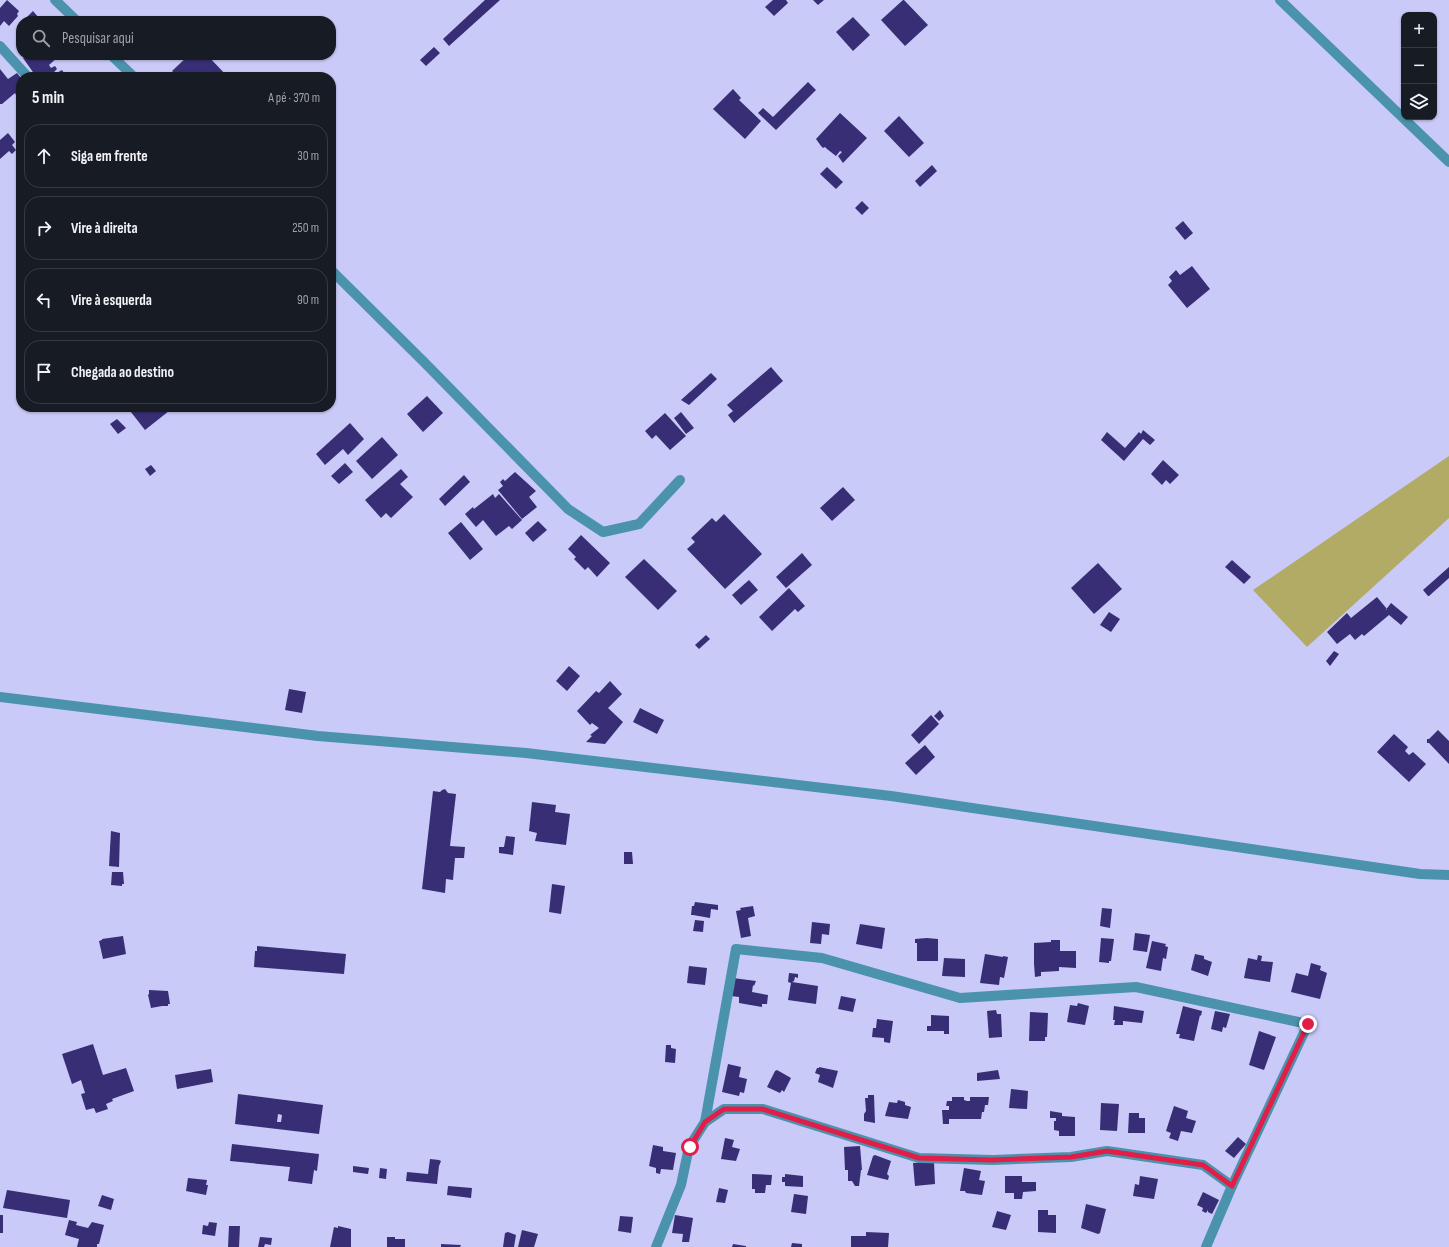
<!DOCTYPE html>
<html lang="pt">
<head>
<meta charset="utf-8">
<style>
  :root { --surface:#171b24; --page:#20242c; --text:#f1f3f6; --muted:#9ea1a6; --line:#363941 }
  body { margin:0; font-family:"Sofia Sans Condensed",sans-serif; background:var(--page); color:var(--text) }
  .controls { position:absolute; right:12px; top:12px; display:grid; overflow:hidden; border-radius:8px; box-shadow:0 1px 3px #0004 }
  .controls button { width:36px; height:36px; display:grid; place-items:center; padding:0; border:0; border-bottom:1px solid var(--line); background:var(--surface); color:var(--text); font:20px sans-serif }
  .stop { position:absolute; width:12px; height:12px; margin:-9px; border:3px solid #e11d48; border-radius:50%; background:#fff }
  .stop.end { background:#e11d48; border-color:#fff; box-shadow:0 1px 4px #0008 }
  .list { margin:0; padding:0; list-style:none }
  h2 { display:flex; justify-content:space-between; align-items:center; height:52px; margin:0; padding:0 16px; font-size:17px }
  h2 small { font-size:13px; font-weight:400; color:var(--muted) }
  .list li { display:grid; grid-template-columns:26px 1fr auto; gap:12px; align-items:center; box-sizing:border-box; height:64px; margin:0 8px 8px; padding:0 8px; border:1px solid var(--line); border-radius:16px }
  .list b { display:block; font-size:15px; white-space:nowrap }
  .list em { font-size:13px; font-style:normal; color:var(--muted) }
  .icon { flex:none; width:22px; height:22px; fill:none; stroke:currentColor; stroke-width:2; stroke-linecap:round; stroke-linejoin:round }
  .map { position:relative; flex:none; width:1449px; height:1247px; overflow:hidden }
  .search { position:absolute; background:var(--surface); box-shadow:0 1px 3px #0004; left:16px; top:16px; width:320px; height:44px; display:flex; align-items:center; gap:10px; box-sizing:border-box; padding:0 14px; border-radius:16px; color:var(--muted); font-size:15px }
  .panel { position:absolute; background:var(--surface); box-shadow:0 1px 3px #0004; left:16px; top:72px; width:320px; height:340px; border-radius:16px }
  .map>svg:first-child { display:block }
  .green { fill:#b1ab66 }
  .building { fill:#372e76; fill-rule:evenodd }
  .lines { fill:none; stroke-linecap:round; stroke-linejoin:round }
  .minor { stroke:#4b92ac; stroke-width:10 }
  .tertiary { stroke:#4b92ac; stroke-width:10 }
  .route { stroke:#e11d48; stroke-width:5 }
</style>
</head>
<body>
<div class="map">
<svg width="1449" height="1247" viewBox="0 0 1449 1247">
  <rect width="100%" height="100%" fill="#c9caf7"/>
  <!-- green -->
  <path class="green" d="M 1449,456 L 1449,518 L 1307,647 L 1253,590 Z"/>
  <!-- building -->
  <g class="building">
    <path d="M 7,0 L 19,11 L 17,14 L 18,16 L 9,26 L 4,21 L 0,26 L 0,8 Z"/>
    <path d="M 485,0 L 500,0 L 449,46 L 443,39 Z"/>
    <path d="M 773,0 L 786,0 L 788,3 L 774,16 L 765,7 Z"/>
    <path d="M 813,0 L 824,0 L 818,5 Z"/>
    <path d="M 903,0 L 904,0 L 928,25 L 905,46 L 881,20 Z"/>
    <path d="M 33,11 L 39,18 L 37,21 L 23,21 Z"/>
    <path d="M 853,17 L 870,35 L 853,51 L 836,32 Z"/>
    <path d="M 434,47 L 440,53 L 426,66 L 420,60 Z"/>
    <path d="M 27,55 L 57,55 L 58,57 L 49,65 L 51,68 L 55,66 L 57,69 L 54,72 L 55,74 L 62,70 L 66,76 L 41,77 L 38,73 L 35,75 L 23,58 Z"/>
    <path d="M 189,55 L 207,55 L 228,77 L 178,77 L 172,71 Z"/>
    <path d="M 0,69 L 8,79 L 17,73 L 21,78 L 21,90 L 16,95 L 15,93 L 2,104 L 0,104 Z"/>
    <path d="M 808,82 L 816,90 L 776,130 L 758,113 L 763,108 L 773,117 Z"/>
    <path d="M 733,89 L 741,98 L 739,100 L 761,121 L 745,139 L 713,109 Z"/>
    <path d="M 840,113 L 867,138 L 843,163 L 838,156 L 842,152 L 840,151 L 836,156 L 827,149 L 825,147 L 823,148 L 821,146 L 816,139 Z"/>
    <path d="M 899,116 L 924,143 L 909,157 L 884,131 Z"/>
    <path d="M 8,133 L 15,142 L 12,145 L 16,150 L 12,154 L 9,151 L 0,159 L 0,140 Z"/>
    <path d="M 932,165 L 937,171 L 920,187 L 915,181 Z"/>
    <path d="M 827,167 L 843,182 L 836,189 L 820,174 Z"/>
    <path d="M 862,201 L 869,208 L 862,215 L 855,208 Z"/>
    <path d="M 1183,221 L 1193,233 L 1185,240 L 1175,228 Z"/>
    <path d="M 1192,266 L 1210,289 L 1187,308 L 1168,285 L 1172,281 L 1169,277 L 1176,270 L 1180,275 Z"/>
    <path d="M 771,367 L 783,381 L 734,423 L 728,415 L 733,411 L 727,405 Z"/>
    <path d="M 711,373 L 717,379 L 689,405 L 681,400 Z"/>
    <path d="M 427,396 L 443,413 L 423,432 L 407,414 Z"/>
    <path d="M 127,407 L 174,407 L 145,430 Z"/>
    <path d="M 681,412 L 694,428 L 686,434 L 674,418 Z"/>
    <path d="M 665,413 L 686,436 L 670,450 L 656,435 L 652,439 L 645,431 Z"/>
    <path d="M 117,419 L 126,428 L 118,434 L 110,424 Z"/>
    <path d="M 350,423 L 364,439 L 348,455 L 343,449 L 325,465 L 316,454 Z"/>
    <path d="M 1143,430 L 1155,440 L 1150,445 L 1143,439 L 1124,461 L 1101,440 L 1107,432 L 1125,448 L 1139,432 L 1141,434 Z"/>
    <path d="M 382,437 L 398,455 L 372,479 L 356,461 Z"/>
    <path d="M 1163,460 L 1179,475 L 1170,484 L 1166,480 L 1162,485 L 1151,474 Z"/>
    <path d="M 345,463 L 353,472 L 339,484 L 331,476 Z"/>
    <path d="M 151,465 L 156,471 L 150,476 L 145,469 Z"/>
    <path d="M 401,469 L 408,477 L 400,484 L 413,497 L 391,518 L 386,513 L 381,518 L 365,500 Z"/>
    <path d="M 515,472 L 536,491 L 529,497 L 537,507 L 522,519 L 498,490 L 503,486 L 500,482 L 503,479 L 505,481 Z"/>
    <path d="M 464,475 L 470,482 L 445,506 L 439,499 Z"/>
    <path d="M 843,487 L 855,500 L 832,521 L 820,508 Z"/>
    <path d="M 493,494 L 495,498 L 499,494 L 522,520 L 512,529 L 509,526 L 496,536 L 483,520 L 476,527 L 465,514 L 473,507 L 474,509 Z"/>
    <path d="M 724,514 L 762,554 L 725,589 L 687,549 L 695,542 L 691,538 L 712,518 L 716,522 Z"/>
    <path d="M 538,521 L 547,530 L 533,542 L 525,533 Z"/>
    <path d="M 461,522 L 483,549 L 470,560 L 448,533 Z"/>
    <path d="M 581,535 L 610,563 L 597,577 L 588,567 L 585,570 L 574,559 L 576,557 L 568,549 Z"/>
    <path d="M 802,553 L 812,565 L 786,588 L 776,577 Z"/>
    <path d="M 644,559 L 677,591 L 658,610 L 625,577 Z"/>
    <path d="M 1232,560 L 1251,577 L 1244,584 L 1225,567 Z"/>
    <path d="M 1098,563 L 1122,589 L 1094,614 L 1071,588 Z"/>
    <path d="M 1449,567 L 1449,578 L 1429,596 L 1428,596 L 1423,590 Z"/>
    <path d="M 749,580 L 758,590 L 741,605 L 732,595 Z"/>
    <path d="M 789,588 L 805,606 L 798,612 L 795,609 L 772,631 L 759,617 Z"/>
    <path d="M 1377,597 L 1387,609 L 1385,611 L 1391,603 L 1408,617 L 1401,625 L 1389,615 L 1364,636 L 1362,634 L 1355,640 L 1350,634 L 1337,644 L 1327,632 L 1347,613 L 1351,618 Z"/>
    <path d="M 1109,612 L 1120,619 L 1111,632 L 1100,625 Z"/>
    <path d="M 706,635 L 710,639 L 699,649 L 695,645 Z"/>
    <path d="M 1334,651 L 1339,654 L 1330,666 L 1326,661 Z"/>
    <path d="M 569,666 L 580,676 L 567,691 L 556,681 Z"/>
    <path d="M 610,681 L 622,694 L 608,708 L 623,722 L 605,744 L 586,742 L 592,736 L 590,735 L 599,728 L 592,723 L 590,725 L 577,711 L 596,691 L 599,693 Z"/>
    <path d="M 289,689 L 306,692 L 302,713 L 285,710 Z"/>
    <path d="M 640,708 L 664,720 L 657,734 L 633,722 Z"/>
    <path d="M 940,710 L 944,716 L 939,721 L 934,716 Z"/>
    <path d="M 931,715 L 939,724 L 919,744 L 911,735 Z"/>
    <path d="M 1438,730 L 1449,741 L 1449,764 L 1429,743 L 1427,743 L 1427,739 L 1429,739 Z"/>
    <path d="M 1394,734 L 1408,747 L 1405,751 L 1409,755 L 1413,752 L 1426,764 L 1409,782 L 1377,752 Z"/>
    <path d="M 925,745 L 935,757 L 916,775 L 905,763 Z"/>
    <path d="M 445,789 L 448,793 L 456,794 L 450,846 L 465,847 L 464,858 L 455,858 L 453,880 L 446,879 L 445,893 L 422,889 L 433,791 L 440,792 L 442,790 Z"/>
    <path d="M 532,802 L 556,805 L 555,812 L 570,814 L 566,845 L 535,841 L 537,833 L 529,831 Z"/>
    <path d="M 111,831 L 120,833 L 119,867 L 109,866 Z"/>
    <path d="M 506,836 L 515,837 L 513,855 L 499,853 L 499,847 L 504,847 Z"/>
    <path d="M 624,852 L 632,852 L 633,864 L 624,864 Z"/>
    <path d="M 112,872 L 123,872 L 124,884 L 122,884 L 122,886 L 111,885 Z"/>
    <path d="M 552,884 L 565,886 L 561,914 L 549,912 Z"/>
    <path d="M 695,902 L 718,905 L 718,910 L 711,909 L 710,918 L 693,915 L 691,915 L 692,906 L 694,906 Z"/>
    <path d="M 753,906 L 755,916 L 748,918 L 751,936 L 741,938 L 736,911 L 741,910 L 740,908 Z"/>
    <path d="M 1102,908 L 1112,909 L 1110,928 L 1100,926 Z"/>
    <path d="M 695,920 L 704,921 L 703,932 L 693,931 Z"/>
    <path d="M 812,922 L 830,924 L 829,935 L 822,934 L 821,944 L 810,943 Z"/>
    <path d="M 860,924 L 885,928 L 882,949 L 856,944 Z"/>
    <path d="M 1135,933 L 1150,935 L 1147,952 L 1133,950 Z"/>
    <path d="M 123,936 L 126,954 L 103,959 L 99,941 L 102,940 L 102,939 Z"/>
    <path d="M 927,938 L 938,939 L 938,961 L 917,961 L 917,943 L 915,943 L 915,939 Z"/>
    <path d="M 1101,938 L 1114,939 L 1111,961 L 1109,961 L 1109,963 L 1099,962 Z"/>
    <path d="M 1051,940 L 1060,940 L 1060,951 L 1076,951 L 1076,968 L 1059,967 L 1059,971 L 1041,972 L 1041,976 L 1035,977 L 1034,964 L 1034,943 L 1051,942 Z"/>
    <path d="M 1152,941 L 1166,944 L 1165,946 L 1168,947 L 1166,959 L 1163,958 L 1161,971 L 1146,968 Z"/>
    <path d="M 257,946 L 346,954 L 344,974 L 254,967 L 255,951 L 257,951 Z"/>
    <path d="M 985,954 L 1003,957 L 1003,956 L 1008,957 L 1004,978 L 1000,977 L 999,985 L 980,983 Z"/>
    <path d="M 1195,954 L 1204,956 L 1204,959 L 1212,962 L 1208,976 L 1191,970 Z"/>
    <path d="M 1258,955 L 1262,956 L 1261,961 L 1273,962 L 1270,982 L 1244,978 L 1248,958 L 1257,960 Z"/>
    <path d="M 944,958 L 965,959 L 965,977 L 942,976 Z"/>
    <path d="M 1311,963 L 1321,966 L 1320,970 L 1327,973 L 1320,999 L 1291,992 L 1296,973 L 1308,976 Z"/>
    <path d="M 689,966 L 707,968 L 705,985 L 687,983 Z"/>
    <path d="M 789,973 L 798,974 L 798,978 L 795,977 L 794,981 L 792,982 L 818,986 L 816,1004 L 788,1000 L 791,983 L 788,982 Z"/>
    <path d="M 733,978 L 756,981 L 754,986 L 753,985 L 752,992 L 768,995 L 767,1004 L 762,1004 L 762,1007 L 739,1003 L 739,997 L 731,996 Z"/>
    <path d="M 149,990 L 168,991 L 170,1004 L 168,1004 L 168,1006 L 162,1006 L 151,1008 L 148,995 L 149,994 Z"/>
    <path d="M 841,996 L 856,999 L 853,1012 L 838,1009 Z"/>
    <path d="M 1078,1003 L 1089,1006 L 1085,1025 L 1067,1022 L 1070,1005 L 1077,1006 Z"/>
    <path d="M 1114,1006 L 1144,1011 L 1142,1023 L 1123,1021 L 1123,1025 L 1114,1025 L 1115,1020 L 1113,1020 Z"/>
    <path d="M 1183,1006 L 1202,1011 L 1201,1016 L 1200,1015 L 1194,1041 L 1179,1038 L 1180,1034 L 1176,1034 Z"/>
    <path d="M 996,1010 L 997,1014 L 1001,1014 L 1002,1036 L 1002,1037 L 989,1038 L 987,1011 Z"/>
    <path d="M 1215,1011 L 1230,1014 L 1226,1028 L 1223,1027 L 1222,1032 L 1211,1029 Z"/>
    <path d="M 1030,1012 L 1048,1013 L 1047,1037 L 1045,1037 L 1045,1041 L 1029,1041 Z"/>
    <path d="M 931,1015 L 949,1016 L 949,1034 L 944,1034 L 944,1031 L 927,1031 L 927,1026 L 931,1026 Z"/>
    <path d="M 877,1019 L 893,1021 L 890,1043 L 884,1042 L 884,1038 L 872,1037 L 873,1028 L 876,1028 Z"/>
    <path d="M 1259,1031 L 1276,1037 L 1264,1070 L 1249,1065 Z"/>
    <path d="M 93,1044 L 103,1075 L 126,1068 L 134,1091 L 112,1099 L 113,1101 L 106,1104 L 108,1109 L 96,1113 L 94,1108 L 86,1110 L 81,1094 L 85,1093 L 81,1080 L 72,1084 L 62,1054 Z"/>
    <path d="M 666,1045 L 671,1045 L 671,1048 L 676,1049 L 675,1063 L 665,1062 Z"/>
    <path d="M 728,1064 L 741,1067 L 739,1077 L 747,1079 L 744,1093 L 740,1092 L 739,1096 L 722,1092 Z"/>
    <path d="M 819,1067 L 838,1071 L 833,1088 L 818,1082 L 820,1075 L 815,1073 L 817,1068 L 819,1068 Z"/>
    <path d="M 211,1069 L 213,1082 L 177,1089 L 175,1075 Z"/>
    <path d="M 777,1070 L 791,1078 L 784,1092 L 782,1090 L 780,1093 L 767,1087 L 775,1071 Z"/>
    <path d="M 998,1070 L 1000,1079 L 977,1081 L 977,1073 Z"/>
    <path d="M 1011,1089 L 1028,1091 L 1027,1109 L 1009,1108 Z"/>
    <path d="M 238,1094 L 323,1105 L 319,1134 L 235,1124 ZM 278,1114 L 282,1115 L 281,1122 L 277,1122 Z"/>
    <path d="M 868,1095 L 874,1095 L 875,1123 L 864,1121 L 864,1114 L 866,1111 L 865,1098 L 868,1098 Z"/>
    <path d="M 952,1097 L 964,1097 L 964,1100 L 967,1101 L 970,1101 L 970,1097 L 989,1097 L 988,1105 L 985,1105 L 984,1112 L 982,1112 L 981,1119 L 949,1119 L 949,1124 L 943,1124 L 942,1110 L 949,1110 L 949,1106 L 946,1106 L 947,1101 L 952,1101 Z"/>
    <path d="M 898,1100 L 905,1102 L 905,1105 L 911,1107 L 908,1119 L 885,1116 L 889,1102 L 897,1103 Z"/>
    <path d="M 1101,1103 L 1119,1104 L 1117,1131 L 1100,1130 Z"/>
    <path d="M 1174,1106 L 1188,1111 L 1186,1118 L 1196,1121 L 1192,1133 L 1181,1131 L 1178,1141 L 1169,1138 L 1171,1133 L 1166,1131 Z"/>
    <path d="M 1050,1111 L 1062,1113 L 1062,1116 L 1075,1117 L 1075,1136 L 1059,1136 L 1059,1131 L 1054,1130 L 1054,1121 L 1056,1121 L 1056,1118 L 1050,1118 Z"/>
    <path d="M 1129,1113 L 1139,1113 L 1139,1118 L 1145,1118 L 1145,1133 L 1128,1133 Z"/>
    <path d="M 1238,1137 L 1246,1144 L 1234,1158 L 1225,1151 Z"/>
    <path d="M 725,1138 L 734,1140 L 732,1147 L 740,1149 L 736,1161 L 721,1159 Z"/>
    <path d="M 232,1144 L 319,1154 L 317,1171 L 314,1170 L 312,1184 L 288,1181 L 290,1167 L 230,1161 Z"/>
    <path d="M 653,1145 L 663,1147 L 663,1151 L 676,1153 L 673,1170 L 661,1169 L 660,1174 L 656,1173 L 656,1168 L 649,1166 Z"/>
    <path d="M 860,1146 L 862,1170 L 861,1170 L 859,1186 L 855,1186 L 852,1181 L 848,1181 L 848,1170 L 845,1170 L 844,1147 Z"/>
    <path d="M 875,1155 L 891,1161 L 887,1174 L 889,1176 L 888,1180 L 867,1175 L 873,1156 Z"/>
    <path d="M 430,1159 L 439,1160 L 441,1161 L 439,1166 L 437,1184 L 406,1181 L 407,1172 L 428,1174 Z"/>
    <path d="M 934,1162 L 935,1184 L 915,1186 L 913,1163 Z"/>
    <path d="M 353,1166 L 369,1168 L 368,1174 L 353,1172 Z"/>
    <path d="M 380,1168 L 387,1169 L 386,1179 L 379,1178 Z"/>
    <path d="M 964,1168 L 981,1171 L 979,1180 L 985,1181 L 982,1195 L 966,1193 L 965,1191 L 960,1191 Z"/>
    <path d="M 752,1174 L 772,1175 L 771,1185 L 766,1185 L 765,1193 L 755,1193 L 755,1189 L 752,1189 Z"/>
    <path d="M 785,1174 L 803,1176 L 803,1187 L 785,1186 L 785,1182 L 782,1182 L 782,1177 L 785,1177 Z"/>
    <path d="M 1005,1176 L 1022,1176 L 1022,1182 L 1036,1182 L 1036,1191 L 1023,1192 L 1022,1199 L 1014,1199 L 1014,1193 L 1005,1193 Z"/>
    <path d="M 1140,1176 L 1158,1179 L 1154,1199 L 1133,1196 L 1135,1184 L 1139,1185 Z"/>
    <path d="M 188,1178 L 207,1180 L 206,1185 L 208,1185 L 206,1195 L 186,1191 Z"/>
    <path d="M 448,1186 L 472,1188 L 471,1198 L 447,1195 Z"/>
    <path d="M 719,1188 L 728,1190 L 725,1203 L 716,1202 Z"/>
    <path d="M 7,1190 L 70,1200 L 67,1218 L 3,1208 Z"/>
    <path d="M 1203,1192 L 1219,1200 L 1212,1214 L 1208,1212 L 1208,1210 L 1206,1213 L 1202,1211 L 1203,1208 L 1197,1205 Z"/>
    <path d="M 794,1194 L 808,1196 L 806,1214 L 791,1212 Z"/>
    <path d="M 102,1195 L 114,1199 L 111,1210 L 98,1206 Z"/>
    <path d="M 1086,1204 L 1106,1209 L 1100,1233 L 1098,1234 L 1081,1228 Z"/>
    <path d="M 1038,1210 L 1048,1210 L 1048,1215 L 1056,1215 L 1056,1233 L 1038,1232 Z"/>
    <path d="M 997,1211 L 1011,1215 L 1006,1230 L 992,1227 Z"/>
    <rect x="0" y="1215" width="3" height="18"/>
    <path d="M 675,1215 L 693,1218 L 689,1242 L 682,1242 L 683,1234 L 672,1233 Z"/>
    <path d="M 620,1216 L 633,1217 L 631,1233 L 618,1231 Z"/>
    <path d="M 69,1220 L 77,1222 L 76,1225 L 88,1228 L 92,1222 L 104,1225 L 99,1244 L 97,1244 L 97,1247 L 77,1247 L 79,1239 L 65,1235 Z"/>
    <path d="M 209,1222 L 217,1223 L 215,1236 L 202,1234 L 203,1225 L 208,1226 Z"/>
    <path d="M 229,1226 L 240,1226 L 239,1247 L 228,1247 Z"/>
    <path d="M 338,1226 L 351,1229 L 351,1247 L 330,1247 L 334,1227 L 338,1228 Z"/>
    <path d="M 522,1230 L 538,1234 L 534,1247 L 518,1247 Z"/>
    <path d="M 508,1232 L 516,1235 L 514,1247 L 503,1247 L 505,1233 Z"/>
    <path d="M 866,1232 L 889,1233 L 888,1247 L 851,1247 L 851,1236 L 866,1236 Z"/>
    <path d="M 260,1237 L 272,1238 L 271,1245 L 265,1244 L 264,1247 L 258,1247 Z"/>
    <path d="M 387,1237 L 395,1237 L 395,1239 L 405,1239 L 405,1247 L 387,1247 Z"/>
    <path d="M 792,1243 L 802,1244 L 802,1247 L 791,1247 Z"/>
    <path d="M 441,1244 L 461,1245 L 460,1247 L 441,1247 Z"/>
    <path d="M 733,1244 L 746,1246 L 746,1247 L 732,1247 Z"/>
  </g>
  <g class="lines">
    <!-- minor -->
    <g class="minor">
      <path d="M 55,0 L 77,21"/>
      <path d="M 0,46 L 28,77"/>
      <path d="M 111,55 L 134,77"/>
      <path d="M 331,270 L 424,362 L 568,509 L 603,532 L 639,524 L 680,480"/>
      <path d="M 0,697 L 318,736 L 526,753 L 891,796 L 1420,874 L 1449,875"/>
      <path d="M 705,1122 L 724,1109 L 763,1109 L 919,1158 L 993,1160 L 1071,1157 L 1107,1151 L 1203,1165 L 1232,1186"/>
      <path d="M 656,1247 L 681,1185 L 689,1147 L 705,1122 L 736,949 L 822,958 L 960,998 L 1136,987 L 1308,1024 L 1232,1186 L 1206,1247"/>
    </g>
    <!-- tertiary -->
    <path class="tertiary" d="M 1280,0 L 1449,162"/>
  </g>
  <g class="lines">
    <!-- route -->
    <path class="route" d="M 690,1147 L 705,1122 L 724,1109 L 762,1109 L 919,1158 L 992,1160 L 1071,1157 L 1107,1151 L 1203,1165 L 1232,1186 L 1308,1024"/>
  </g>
</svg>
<div class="controls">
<button>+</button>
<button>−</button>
<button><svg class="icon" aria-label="layers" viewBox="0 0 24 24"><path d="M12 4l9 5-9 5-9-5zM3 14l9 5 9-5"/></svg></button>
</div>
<div class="stop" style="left:690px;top:1147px"></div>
<div class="stop end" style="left:1308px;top:1024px"></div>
<div class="search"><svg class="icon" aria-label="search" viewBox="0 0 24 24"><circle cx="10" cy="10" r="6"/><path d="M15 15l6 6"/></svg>Pesquisar aqui</div>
<section class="panel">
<h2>5 min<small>A pé · 370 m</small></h2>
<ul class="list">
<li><svg class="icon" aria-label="ahead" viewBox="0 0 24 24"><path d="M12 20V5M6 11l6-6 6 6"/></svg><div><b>Siga em frente</b></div><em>30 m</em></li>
<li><svg class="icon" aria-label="right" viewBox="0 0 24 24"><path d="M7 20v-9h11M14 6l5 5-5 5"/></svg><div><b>Vire à direita</b></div><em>250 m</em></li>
<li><svg class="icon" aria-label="left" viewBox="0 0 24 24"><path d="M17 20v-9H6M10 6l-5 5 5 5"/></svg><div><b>Vire à esquerda</b></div><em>90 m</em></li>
<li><svg class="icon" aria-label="arrive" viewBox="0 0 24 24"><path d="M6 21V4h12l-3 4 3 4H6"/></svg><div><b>Chegada ao destino</b></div></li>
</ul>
</section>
</div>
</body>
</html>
